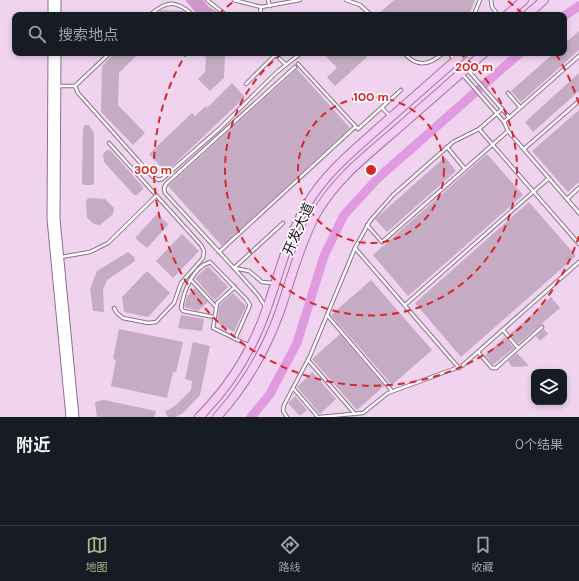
<!DOCTYPE html>
<html lang="zh">
<head>
<meta charset="utf-8">
<style>
  :root { --surface:#171b24; --page:#20242c; --text:#f1f3f6; --muted:#9ea1a6; --line:#363941; --accent:#aeb48c }
  body { margin:0; font-family:"DM Sans","Noto Sans SC",sans-serif; background:var(--page); color:var(--text) }
  .controls { position:absolute; right:12px; bottom:12px; display:grid; overflow:hidden; border-radius:8px; box-shadow:0 2px 6px #0003 }
  .controls button { width:36px; height:36px; display:grid; place-items:center; padding:0; border:0; border-bottom:1px solid var(--line); background:var(--surface); color:var(--text); font:20px sans-serif }
  .list { margin:0; padding:0; list-style:none }
  h2 { display:flex; justify-content:space-between; align-items:center; height:52px; margin:0; padding:0 16px; font-size:17px }
  h2 small { font-size:13px; font-weight:400; color:var(--muted) }
  .icon { flex:none; width:22px; height:22px; fill:none; stroke:currentColor; stroke-width:2; stroke-linecap:round; stroke-linejoin:round }
  .map { position:relative; flex:none; width:579px; height:417px; overflow:hidden }
  .search { position:absolute; background:var(--surface); box-shadow:0 2px 6px #0003; left:12px; right:12px; top:12px; height:44px; display:flex; align-items:center; gap:10px; box-sizing:border-box; padding:0 14px; border-radius:8px; color:var(--muted); font-size:15px }
  .sheet { height:108px; background:var(--surface) }
  nav { display:flex; justify-content:space-around; align-items:center; box-sizing:border-box; height:56px; border-top:1px solid var(--line); background:var(--surface); font-size:11px; color:var(--muted) }
  nav a { display:grid; justify-items:center; gap:2px }
  nav .on { color:var(--accent) }
  .map>svg:first-child { display:block }
  .green { fill:#cd99cc }
  .lines { fill:none; stroke-linecap:round; stroke-linejoin:round }
  .river { stroke:#e09adf; stroke-width:9 }
  .building { fill:#c6abc5 }
  .lane-casing { stroke:#8b718a; stroke-width:4.5 }
  .secondary-casing { stroke:#8b718a; stroke-width:9 }
  .primary-casing { stroke:#a375a2; stroke-width:10 }
  .lane { stroke:#fff; stroke-width:2.5 }
  .secondary { stroke:#fff; stroke-width:7 }
  .primary { stroke:#f5cdf4; stroke-width:8 }
  .ring { fill:none; stroke:#d62828; stroke-width:2; stroke-dasharray:7 5 }
  .labels { text-anchor:middle; stroke-width:3.5; stroke-linejoin:round; paint-order:stroke }
  .street-label { font-size:14px; fill:#190f19; stroke:#fff }
  .centre { fill:#d62828; stroke:#fff; stroke-width:2 }
  .ring-label { font-size:12px; text-anchor:middle; font-weight:bold; fill:#d62828; stroke:#fff; stroke-width:3.5; stroke-linejoin:round; paint-order:stroke }
</style>
</head>
<body>
<div class="map">
<svg width="579" height="417" viewBox="0 0 579 417">
  <rect width="100%" height="100%" fill="#f0d4ef"/>
  <!-- green -->
  <path class="green" d="M 185,0 L 203,0 L 208,6 L 221,15 L 198,15 Z"/>
  <g class="lines">
    <!-- river -->
    <g class="river">
      <path d="M 564,16 L 579,6"/>
      <path d="M 251,417 L 270,394 L 297,343 L 324,256 L 344,215 L 378,178 L 520,53"/>
    </g>
  </g>
  <!-- building -->
  <g class="building">
    <path d="M 394,0 L 475,0 L 469,15 L 377,15 Z"/>
    <path d="M 161,10 L 183,11 L 188,15 L 155,15 Z"/>
    <path d="M 579,31 L 579,50 L 521,102 L 511,91 L 554,53 L 564,53 L 564,44 Z"/>
    <path d="M 115,53 L 139,53 L 119,73 L 118,105 L 145,133 L 133,145 L 101,112 L 102,66 Z"/>
    <path d="M 201,53 L 225,53 L 224,78 L 210,91 L 198,79 L 205,72 L 206,58 Z"/>
    <path d="M 323,53 L 364,53 L 367,57 L 335,86 L 327,77 L 337,68 Z"/>
    <path d="M 297,69 L 350,128 L 222,246 L 168,186 Z"/>
    <path d="M 579,73 L 579,91 L 533,132 L 525,122 Z"/>
    <path d="M 232,83 L 245,97 L 166,172 L 149,154 L 192,113 L 195,116 L 206,106 L 207,108 Z"/>
    <path d="M 579,110 L 579,182 L 568,192 L 532,151 Z"/>
    <path d="M 85,125 L 89,125 L 94,133 L 94,183 L 92,185 L 84,185 L 82,183 L 83,128 Z"/>
    <path d="M 107,150 L 110,150 L 143,187 L 143,189 L 137,195 L 134,195 L 104,162 L 103,154 Z"/>
    <path d="M 487,154 L 523,195 L 408,296 L 373,255 Z"/>
    <path d="M 445,157 L 456,171 L 387,232 L 375,219 Z"/>
    <path d="M 90,198 L 105,199 L 114,208 L 113,214 L 100,225 L 94,224 L 87,218 L 86,203 L 87,199 Z"/>
    <path d="M 529,202 L 576,256 L 461,357 L 415,303 Z"/>
    <path d="M 157,214 L 168,224 L 167,226 L 147,248 L 135,238 Z"/>
    <path d="M 182,234 L 199,251 L 173,278 L 156,261 Z"/>
    <path d="M 128,252 L 134,257 L 135,261 L 107,280 L 103,290 L 104,312 L 93,311 L 90,289 L 97,271 Z"/>
    <path d="M 208,266 L 228,287 L 215,300 L 212,298 L 195,278 Z"/>
    <path d="M 147,271 L 170,293 L 148,317 L 124,312 L 122,297 Z"/>
    <path d="M 371,280 L 432,350 L 392,385 L 331,315 Z"/>
    <path d="M 195,288 L 208,302 L 198,311 L 184,307 L 187,296 Z"/>
    <path d="M 233,293 L 246,306 L 234,332 L 217,323 L 219,306 Z"/>
    <path d="M 551,297 L 560,308 L 518,344 L 510,334 Z"/>
    <path d="M 181,315 L 204,319 L 202,331 L 178,328 Z"/>
    <path d="M 119,329 L 183,342 L 176,372 L 173,372 L 167,398 L 111,386 L 116,360 L 113,359 Z"/>
    <path d="M 544,329 L 548,334 L 540,341 L 536,336 Z"/>
    <path d="M 340,334 L 384,386 L 357,410 L 312,359 Z"/>
    <path d="M 505,337 L 514,348 L 493,365 L 485,355 Z"/>
    <path d="M 193,342 L 210,346 L 200,395 L 183,413 L 176,417 L 168,417 L 165,412 L 176,405 L 191,390 L 192,381 L 185,379 Z"/>
    <path d="M 517,353 L 529,366 L 512,367 L 508,361 Z"/>
    <path d="M 312,372 L 336,399 L 320,414 L 297,387 Z"/>
    <path d="M 295,396 L 307,410 L 300,416 L 288,403 Z"/>
    <path d="M 104,400 L 156,411 L 154,417 L 97,417 L 95,403 L 98,401 Z"/>
  </g>
  <g class="lines">
    <!-- lane casing -->
    <g class="lane-casing">
      <g id="lane">
        <path d="M 207,0 L 226,15"/>
        <path d="M 234,0 L 261,7 L 300,0"/>
        <path d="M 268,0 L 270,6"/>
        <path d="M 346,0 L 360,5 L 371,15"/>
        <path d="M 491,0 L 492,7 L 498,15"/>
        <path d="M 150,15 C 167,0 176,0 193,15"/>
        <path d="M 260,15 L 261,7"/>
        <path d="M 474,15 L 480,0"/>
        <path d="M 271,53 L 278,57 L 286,65"/>
        <path d="M 404,53 C 417,68 430,65 443,53"/>
        <path d="M 449,53 L 454,59"/>
        <path d="M 579,56 L 504,122 L 508,131 L 579,213"/>
        <path d="M 298,64 L 358,129 L 401,90"/>
        <path d="M 468,70 L 509,117"/>
        <path d="M 463,75 L 504,122"/>
        <path d="M 246,84 L 275,55"/>
        <path d="M 58,86 L 75,86 L 110,53"/>
        <path d="M 75,86 L 78,93 L 152,176 L 158,180 L 162,179 L 219,129 L 277,72 L 301,53"/>
        <path d="M 508,93 L 520,107"/>
        <path d="M 382,108 L 389,115"/>
        <path d="M 479,129 L 579,244"/>
        <path d="M 109,143 L 201,245 L 204,251 L 203,258 L 181,283 L 174,303 L 156,322 L 148,323 L 123,318 L 117,313 L 114,308"/>
        <path d="M 447,147 L 465,169"/>
        <path d="M 524,149 L 579,101"/>
        <path d="M 567,199 L 579,188"/>
        <path d="M 283,223 L 234,268 L 165,193 L 164,188 L 166,184 L 295,67"/>
        <path d="M 367,225 L 382,242 L 508,131"/>
        <path d="M 355,248 L 459,368"/>
        <path d="M 219,252 L 355,127"/>
        <path d="M 61,257 L 90,252 L 108,243 L 156,196"/>
        <path d="M 234,268 L 258,295 L 265,306"/>
        <path d="M 234,268 L 249,271 L 262,282 L 273,283"/>
        <path d="M 191,280 L 216,307"/>
        <path d="M 235,287 L 217,303 L 213,328 L 250,346"/>
        <path d="M 405,305 L 549,178"/>
        <path d="M 327,315 L 392,391"/>
        <path d="M 214,317 L 183,311 L 181,308 C 184,291 192,268 210,262 L 246,299 L 250,305 L 235,339"/>
        <path d="M 503,330 L 518,348"/>
        <path d="M 478,352 L 492,368 L 496,368 L 542,327"/>
        <path d="M 308,360 L 355,414"/>
        <path d="M 293,388 L 318,417"/>
        <path d="M 287,417 L 283,411 L 284,405 L 310,356 L 355,248 L 370,221 L 393,195 L 453,142 L 479,129 L 502,109"/>
        <path d="M 320,417 L 363,413 L 388,393 L 462,366 L 579,262"/>
      </g>
    </g>
    <!-- secondary casing -->
    <g class="secondary-casing">
      <g id="secondary">
        <path d="M 52,15 L 52,0"/>
        <path d="M 57,15 L 57,0"/>
        <path d="M 52,53 L 51,219 L 70,417"/>
        <path d="M 57,53 L 56,219 L 75,417"/>
      </g>
    </g>
    <!-- primary casing -->
    <g class="primary-casing">
      <g id="primary">
        <path d="M 507,15 L 524,0"/>
        <path d="M 527,15 L 544,0"/>
        <path d="M 199,417 C 230,386 253,349 267,308 C 279,274 288,237 306,206 C 325,173 354,150 382,125 C 409,101 437,77 464,53"/>
        <path d="M 217,417 C 245,386 266,350 280,311 C 291,279 300,244 316,214 C 335,180 366,156 395,131 C 425,105 454,79 484,53"/>
      </g>
    </g>
    <!-- lane -->
    <use href="#lane" class="lane"/>
    <!-- secondary -->
    <use href="#secondary" class="secondary"/>
    <!-- primary -->
    <use href="#primary" class="primary"/>
  </g>
  <!-- distance rings -->
  <g class="ring">
    <circle cx="371" cy="170" r="73"/>
    <path d="M459 53A146 146 0 1 1 283 53"/>
    <path d="M579 236A218 218 0 1 1 186 54M218 15A218 218 0 0 1 234 1M508 1A218 218 0 0 1 524 15M556 54A218 218 0 0 1 579 104"/>
  </g>
  <g class="labels">
    <!-- street labels -->
    <g class="street-label">
      <text transform="translate(298 229) rotate(-66)" y="5">开发大道</text>
    </g>
  </g>
  <circle cx="371" cy="170" r="6" class="centre"/>
  <g class="ring-label">
    <text x="474" y="71">200 m</text>
    <text x="371" y="101">100 m</text>
    <text x="153" y="174">300 m</text>
  </g>
</svg>
<div class="controls">
<button><svg class="icon" aria-label="layers" viewBox="0 0 24 24"><path d="M12 4l9 5-9 5-9-5zM3 14l9 5 9-5"/></svg></button>
</div>
<div class="search"><svg class="icon" aria-label="search" viewBox="0 0 24 24"><circle cx="10" cy="10" r="6"/><path d="M15 15l6 6"/></svg>搜索地点</div>
</div>
<section class="sheet">
<h2>附近<small>0个结果</small></h2>
<ul class="list">
</ul>
</section>
<nav>
<a class="on"><svg class="icon" aria-label="map" viewBox="0 0 24 24"><path d="M3 6l6-2 6 2 6-2v14l-6 2-6-2-6 2zM9 4v14M15 6v14"/></svg>地图</a>
<a><svg class="icon" aria-label="directions" viewBox="0 0 24 24"><path d="M12 3l9 9-9 9-9-9zM9 14v-3h6M13 9l2 2-2 2"/></svg>路线</a>
<a><svg class="icon" aria-label="saved" viewBox="0 0 24 24"><path d="M7 4h10v16l-5-4-5 4z"/></svg>收藏</a>
</nav>
</body>
</html>
